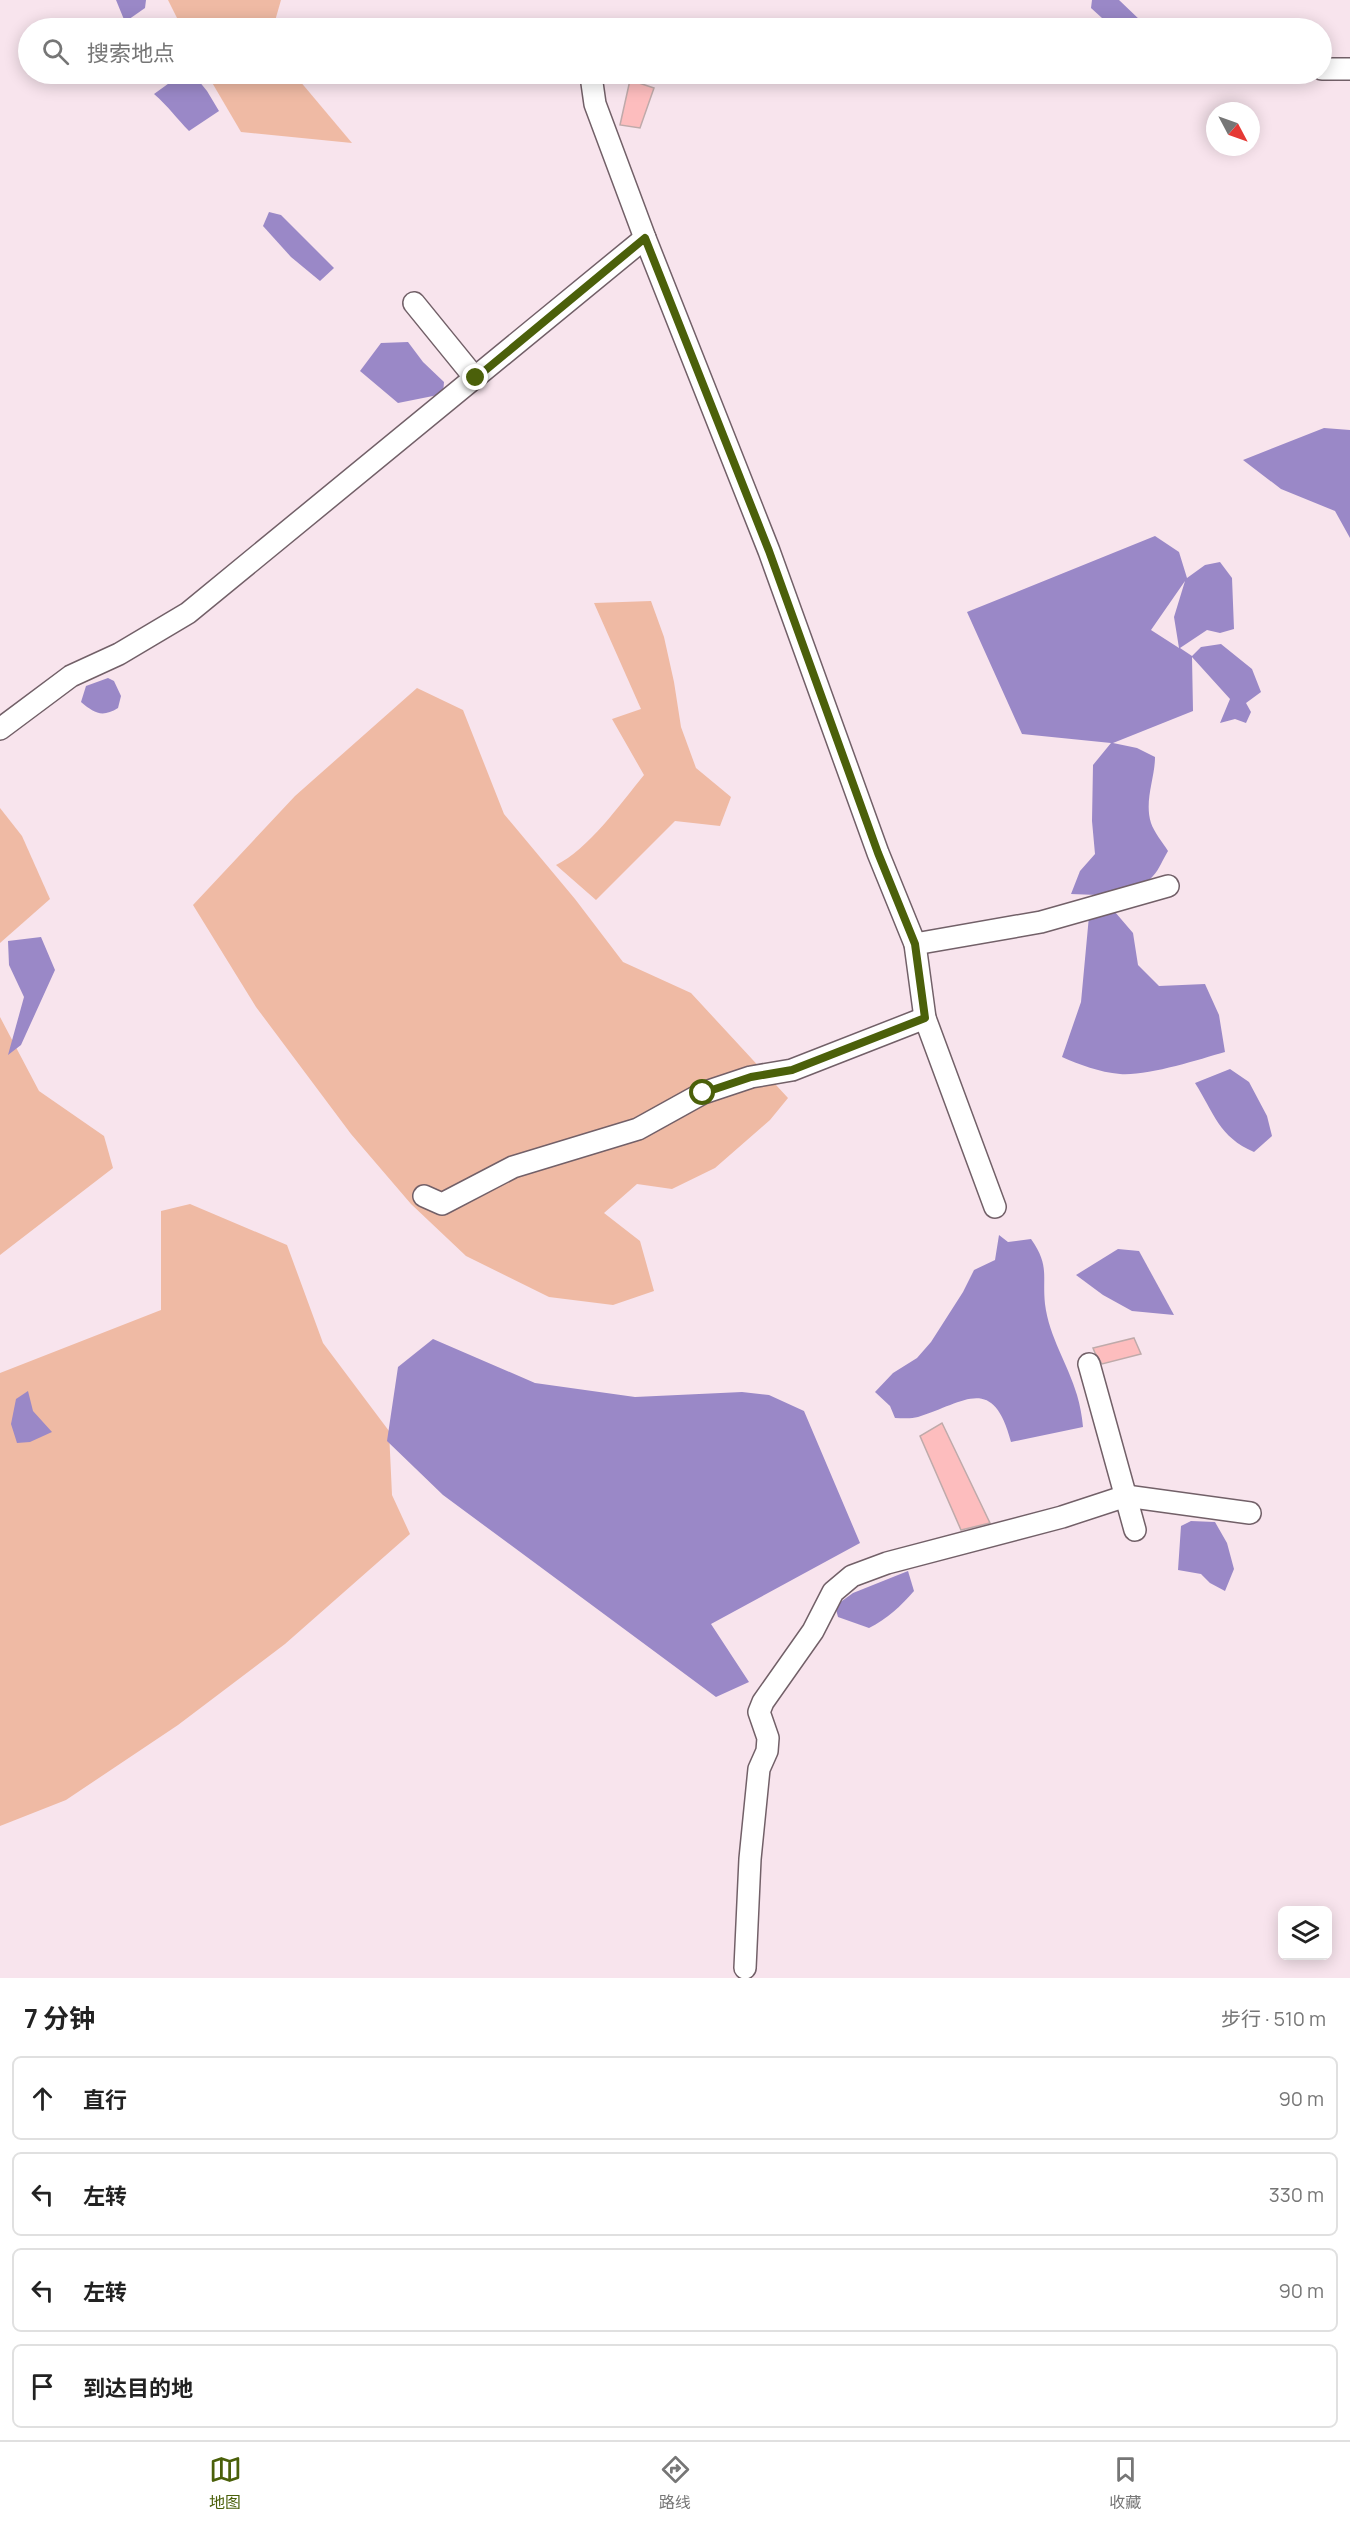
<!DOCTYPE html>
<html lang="zh">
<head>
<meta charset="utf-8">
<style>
  :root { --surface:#fff; --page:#f6f6f6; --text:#222; --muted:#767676; --line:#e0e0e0; --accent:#4b600a }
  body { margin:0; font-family:Manrope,"Noto Sans SC",sans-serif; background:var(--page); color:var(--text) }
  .controls { position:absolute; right:18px; bottom:18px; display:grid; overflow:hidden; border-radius:9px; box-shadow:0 3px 15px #0003 }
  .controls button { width:54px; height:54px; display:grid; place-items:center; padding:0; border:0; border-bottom:2px solid var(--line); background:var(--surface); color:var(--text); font:30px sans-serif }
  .compass { position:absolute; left:1206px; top:102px; width:54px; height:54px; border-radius:50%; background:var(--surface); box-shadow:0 3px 15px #0003; rotate:131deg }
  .stop { position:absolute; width:18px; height:18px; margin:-14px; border:4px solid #4b600a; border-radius:50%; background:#fff }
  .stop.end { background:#4b600a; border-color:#fff; box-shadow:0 2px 6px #0008 }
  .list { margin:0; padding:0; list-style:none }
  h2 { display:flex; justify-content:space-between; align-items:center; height:78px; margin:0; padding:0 24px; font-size:26px }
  h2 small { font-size:20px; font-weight:400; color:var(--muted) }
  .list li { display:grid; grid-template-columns:39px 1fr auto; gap:18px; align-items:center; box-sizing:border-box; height:84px; margin:0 12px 12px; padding:0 12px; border:2px solid var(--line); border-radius:9px }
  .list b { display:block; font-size:22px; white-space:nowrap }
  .list em { font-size:20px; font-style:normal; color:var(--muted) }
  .icon { flex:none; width:33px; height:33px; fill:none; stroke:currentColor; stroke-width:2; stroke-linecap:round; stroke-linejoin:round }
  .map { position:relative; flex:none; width:1350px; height:1978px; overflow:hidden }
  .search { position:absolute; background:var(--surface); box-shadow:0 3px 15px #0003; left:18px; right:18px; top:18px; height:66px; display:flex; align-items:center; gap:15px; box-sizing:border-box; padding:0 21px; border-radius:33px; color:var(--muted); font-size:22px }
  .sheet { height:462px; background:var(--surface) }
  nav { display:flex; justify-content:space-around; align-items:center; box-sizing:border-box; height:84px; border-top:2px solid var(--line); background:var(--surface); font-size:16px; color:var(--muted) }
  nav a { display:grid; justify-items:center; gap:3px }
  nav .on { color:var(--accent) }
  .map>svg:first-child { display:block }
  .green { fill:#efbaa4 }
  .water { fill:#9a88c7; fill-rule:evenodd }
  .building { fill:#fdbdbe; stroke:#bfaaaa; stroke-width:1.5 }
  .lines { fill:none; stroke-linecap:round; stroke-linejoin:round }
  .minor-casing { stroke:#726068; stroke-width:24 }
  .minor { stroke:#fff; stroke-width:21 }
  .route { stroke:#4b600a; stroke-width:8 }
</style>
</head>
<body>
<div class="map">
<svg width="1350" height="1978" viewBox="0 0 1350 1978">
  <rect width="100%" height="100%" fill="#f8e4ed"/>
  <!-- green -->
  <g class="green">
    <path d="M 168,0 L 281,0 L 273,28 L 182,28 Z"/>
    <path d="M 207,74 L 294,74 L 352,143 L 241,132 Z"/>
    <path d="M 651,601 L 664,637 L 674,682 L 681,727 L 696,768 L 731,797 L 720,826 L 675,821 L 596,900 L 556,865 C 588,850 621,803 644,775 L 612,719 L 641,709 L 594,603 Z"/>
    <path d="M 417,688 L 463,710 L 504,814 L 575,899 L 623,962 L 691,993 L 788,1098 L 770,1120 L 715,1168 L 672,1189 L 637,1184 L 604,1213 L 640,1241 L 654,1291 L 613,1305 L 549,1297 L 466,1256 L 411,1204 L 351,1134 L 256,1007 L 193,905 L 295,796 Z"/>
    <path d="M 0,808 L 22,836 L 50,899 L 0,943 Z"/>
    <path d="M 0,1017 L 39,1091 L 104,1136 L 113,1168 L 0,1255 Z"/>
    <path d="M 190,1204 L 287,1245 L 323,1343 L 389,1431 L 392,1495 L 410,1534 L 285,1644 L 178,1725 L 66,1800 L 0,1826 L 0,1373 L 161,1310 L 161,1211 Z"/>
  </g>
  <!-- water -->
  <g class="water">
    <path d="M 116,0 L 146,0 L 145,8 L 125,22 Z"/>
    <path d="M 1092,0 L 1119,0 L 1141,21 L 1141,28 L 1107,28 L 1102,18 L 1091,8 Z"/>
    <path d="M 194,75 L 207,91 L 219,111 L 189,131 C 177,119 168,106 154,94 L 172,81 Z"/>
    <path d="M 269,212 L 281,215 L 334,268 L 320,281 L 291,257 L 263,226 Z"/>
    <path d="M 408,342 L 423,362 L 444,382 L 443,394 L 398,403 L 360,371 L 381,343 Z"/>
    <path d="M 1324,428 L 1350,430 L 1350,538 L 1335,511 L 1281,489 L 1243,460 Z"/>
    <path d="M 1155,536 L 1179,552 L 1187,578 L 1205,565 L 1220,562 L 1232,578 L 1234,629 L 1220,633 L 1207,630 L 1180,648 L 1192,656 L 1201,647 L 1221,644 L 1252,669 L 1261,692 L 1246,703 L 1251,712 L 1246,723 L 1235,719 L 1220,723 L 1230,699 L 1192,657 L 1193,711 L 1113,743 L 1137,748 L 1155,757 C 1155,778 1144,801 1151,823 C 1154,832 1163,843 1168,851 C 1163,859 1159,870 1153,876 C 1134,899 1098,895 1071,894 L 1080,871 L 1095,854 L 1092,821 L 1093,765 L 1111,743 L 1022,734 L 967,612 ZM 1185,581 L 1174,617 L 1179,648 L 1151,630 Z"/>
    <path d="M 108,678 L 114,681 L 121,696 L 118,708 C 102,718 94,713 81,702 L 86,686 Z"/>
    <path d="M 1115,912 L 1133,933 L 1138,965 L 1159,986 L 1205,984 L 1219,1015 L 1225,1052 C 1197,1060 1148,1076 1120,1074 C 1099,1072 1080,1065 1062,1057 L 1081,1002 L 1089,916 Z"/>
    <path d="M 41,937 L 55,970 L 21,1045 L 8,1055 L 24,997 L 9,965 L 8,941 Z"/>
    <path d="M 1230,1069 L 1249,1082 L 1267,1116 L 1272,1136 L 1254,1152 C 1219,1137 1214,1113 1195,1083 Z"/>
    <path d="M 999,1235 L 1008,1242 L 1031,1239 C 1050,1266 1042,1275 1045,1304 C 1049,1337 1068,1364 1077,1395 C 1080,1405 1082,1416 1083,1427 L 1011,1442 C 993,1373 964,1403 918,1417 C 911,1419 902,1418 895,1418 L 890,1406 L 875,1392 L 893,1373 L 917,1358 L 931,1342 L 963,1292 L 974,1270 L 995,1260 Z"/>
    <path d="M 1118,1249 L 1139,1251 L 1174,1315 L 1132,1311 L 1103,1295 L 1076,1275 Z"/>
    <path d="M 433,1339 L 535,1383 L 635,1397 L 742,1392 L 769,1395 L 804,1411 L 860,1543 L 711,1624 L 749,1682 L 716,1697 L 443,1495 L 387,1441 L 398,1367 Z"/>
    <path d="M 28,1391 L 33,1411 L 52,1432 L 30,1442 L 17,1443 L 11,1424 L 16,1399 Z"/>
    <path d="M 1191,1521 L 1215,1522 L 1227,1543 L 1234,1569 L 1225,1591 L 1210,1583 L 1201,1574 L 1178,1570 L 1181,1526 Z"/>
    <path d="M 908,1571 L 914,1591 C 901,1606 887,1619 869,1628 L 838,1617 L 835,1606 L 853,1593 Z"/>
  </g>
  <!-- building -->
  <g class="building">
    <path d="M 630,80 L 654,88 L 640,128 L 620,125 Z"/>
    <path d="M 1134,1338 L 1141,1354 L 1102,1364 L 1095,1353 L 1093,1348 Z"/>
    <path d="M 942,1423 L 990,1523 L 961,1530 L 920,1436 Z"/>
  </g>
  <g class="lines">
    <!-- minor casing -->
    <g class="minor-casing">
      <g id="minor">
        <path d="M 1322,69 L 1350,69"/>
        <path d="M 593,74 L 591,76 L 595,104 L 645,238 L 769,551 L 878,853 L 915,944 L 925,1018 L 995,1207"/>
        <path d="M 414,303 L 475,378"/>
        <path d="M 0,729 L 71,676 L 119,654 L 188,613 L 645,238"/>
        <path d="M 915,944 L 1041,922 L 1168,886"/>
        <path d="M 424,1196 L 442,1204 L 513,1167 L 638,1129 L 703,1093 L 751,1077 L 792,1070 L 925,1018"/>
        <path d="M 1089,1364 L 1135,1530"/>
        <path d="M 745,1968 L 750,1859 L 759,1769 L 767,1751 L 768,1738 L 759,1712 L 763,1702 L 813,1631 L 833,1592 L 852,1576 L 887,1563 L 1062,1517 L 1126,1496 L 1250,1513"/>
      </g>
    </g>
    <!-- minor -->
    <use href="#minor" class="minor"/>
  </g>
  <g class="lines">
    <!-- route -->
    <path class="route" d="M 476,378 L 645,238 L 769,551 L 878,853 L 915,944 L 925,1018 L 792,1070 L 751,1077 L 703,1093"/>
  </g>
</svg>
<div class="controls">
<button><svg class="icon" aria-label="layers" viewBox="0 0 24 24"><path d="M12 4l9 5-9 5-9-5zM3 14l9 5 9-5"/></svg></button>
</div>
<svg class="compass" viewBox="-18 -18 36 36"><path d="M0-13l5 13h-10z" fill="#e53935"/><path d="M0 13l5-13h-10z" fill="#767676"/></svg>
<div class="stop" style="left:703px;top:1093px"></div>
<div class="stop end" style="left:476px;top:378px"></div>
<div class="search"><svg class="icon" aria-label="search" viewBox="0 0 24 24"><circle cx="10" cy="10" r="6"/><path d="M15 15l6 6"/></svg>搜索地点</div>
</div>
<section class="sheet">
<h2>7 分钟<small>步行 · 510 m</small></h2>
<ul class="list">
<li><svg class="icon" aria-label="ahead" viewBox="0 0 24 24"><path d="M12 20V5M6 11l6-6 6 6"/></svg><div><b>直行</b></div><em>90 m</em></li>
<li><svg class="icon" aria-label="left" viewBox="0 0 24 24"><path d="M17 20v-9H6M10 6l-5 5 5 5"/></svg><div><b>左转</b></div><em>330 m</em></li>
<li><svg class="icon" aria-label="left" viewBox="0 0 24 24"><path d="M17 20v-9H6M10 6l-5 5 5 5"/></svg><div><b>左转</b></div><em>90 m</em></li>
<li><svg class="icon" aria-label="arrive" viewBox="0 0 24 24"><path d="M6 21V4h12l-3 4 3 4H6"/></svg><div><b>到达目的地</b></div></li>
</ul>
</section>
<nav>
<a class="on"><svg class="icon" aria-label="map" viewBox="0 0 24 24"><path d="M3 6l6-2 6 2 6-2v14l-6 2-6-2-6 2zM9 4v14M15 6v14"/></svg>地图</a>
<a><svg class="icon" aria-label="directions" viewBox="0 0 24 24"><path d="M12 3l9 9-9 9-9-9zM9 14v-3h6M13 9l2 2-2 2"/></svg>路线</a>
<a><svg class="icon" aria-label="saved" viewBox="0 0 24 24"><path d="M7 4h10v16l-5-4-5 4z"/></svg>收藏</a>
</nav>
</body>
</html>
